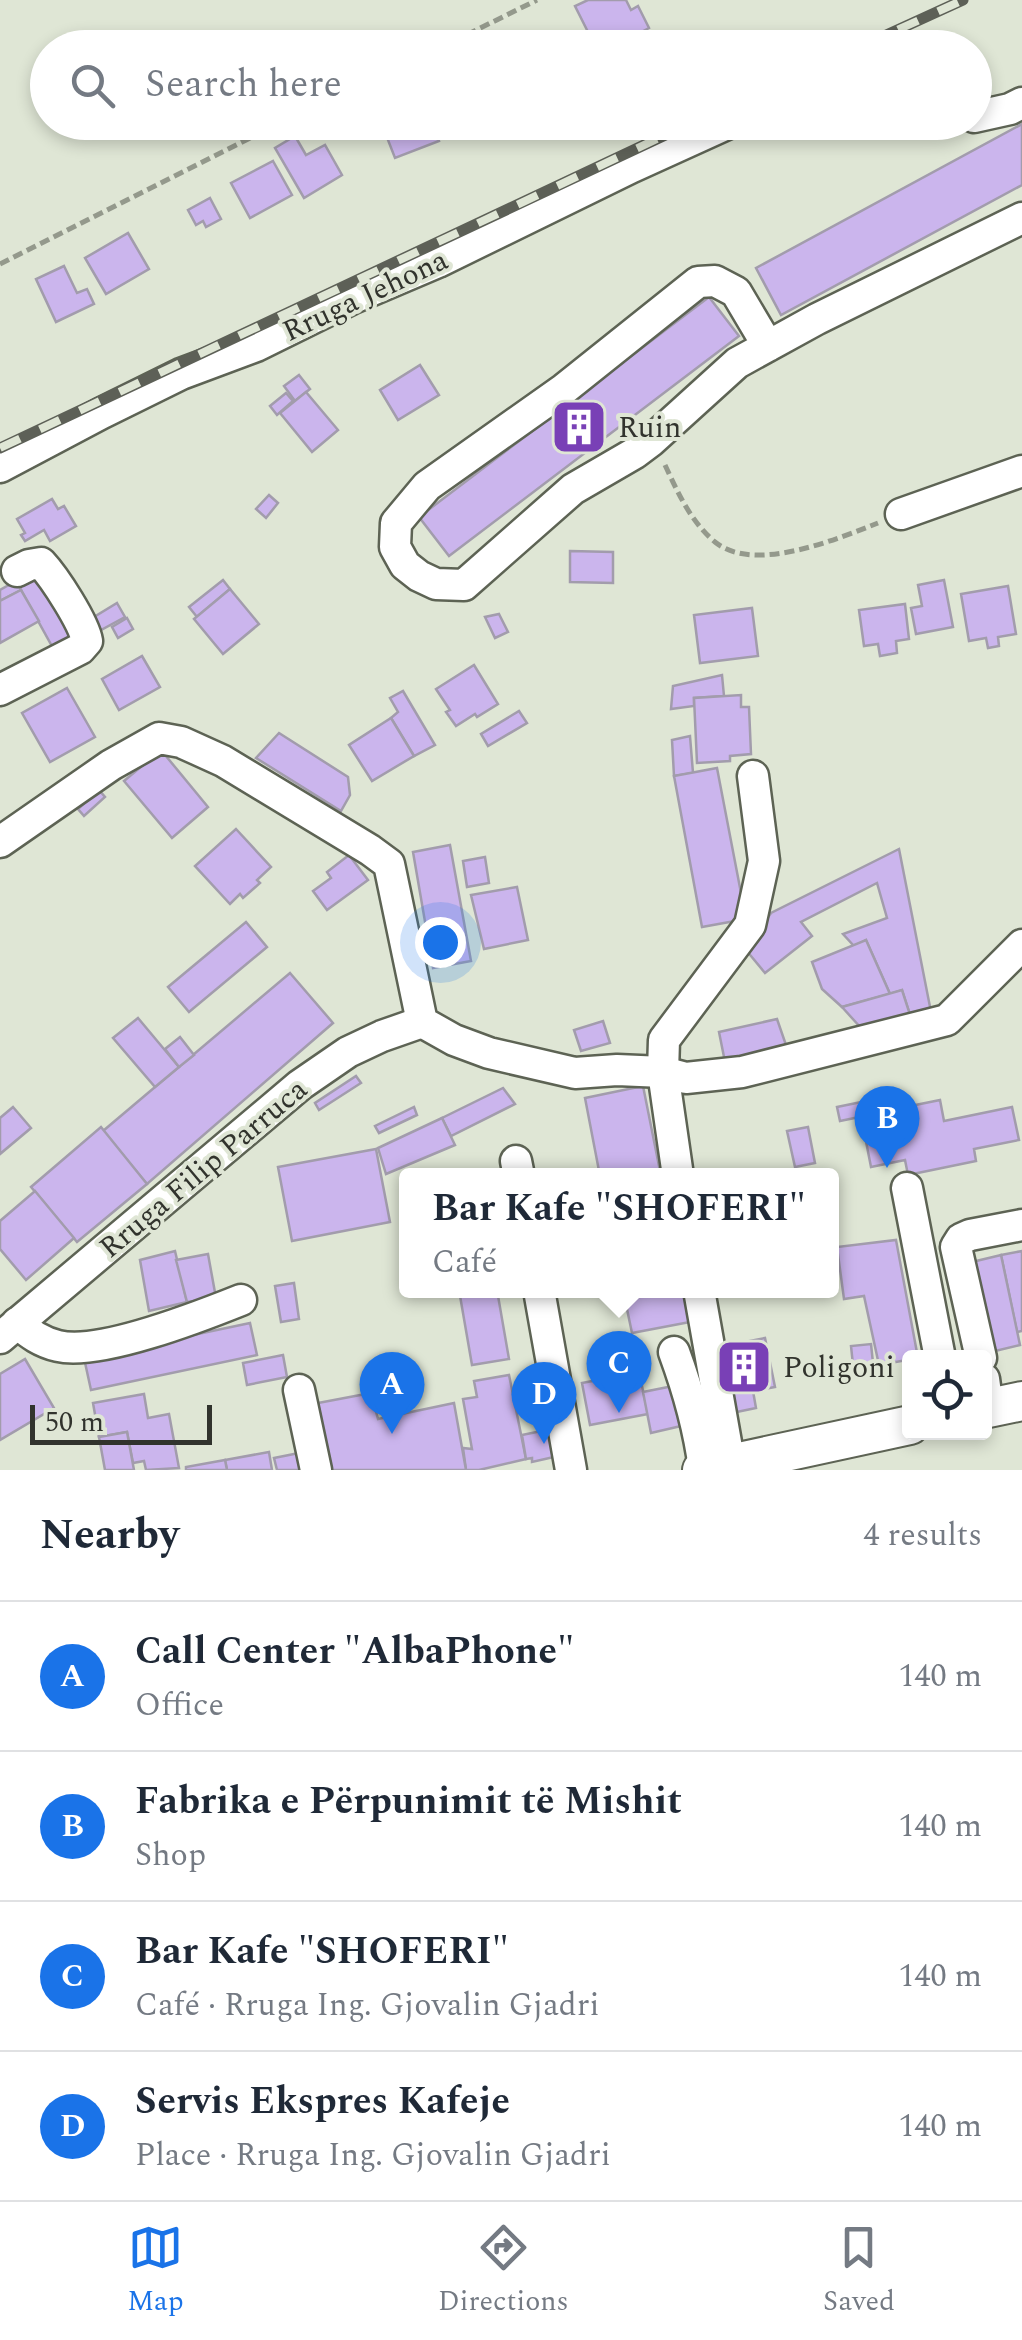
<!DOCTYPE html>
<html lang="en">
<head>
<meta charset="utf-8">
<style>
  :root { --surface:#fff; --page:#f6f6f7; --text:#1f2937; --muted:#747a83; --line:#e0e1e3; --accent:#1a73e8 }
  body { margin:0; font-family:Spectral,serif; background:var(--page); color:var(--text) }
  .controls { position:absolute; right:30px; bottom:30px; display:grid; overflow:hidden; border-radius:10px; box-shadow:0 5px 15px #0003 }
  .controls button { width:90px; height:90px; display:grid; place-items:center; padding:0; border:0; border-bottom:2px solid var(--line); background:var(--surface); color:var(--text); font:50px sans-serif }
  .scale { position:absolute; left:30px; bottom:25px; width:182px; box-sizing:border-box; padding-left:10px; border:5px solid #31332d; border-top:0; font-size:28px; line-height:35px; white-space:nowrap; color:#31332d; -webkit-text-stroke:8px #dfe6d5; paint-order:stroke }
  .you { position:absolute; left:440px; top:942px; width:35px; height:35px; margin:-25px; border:8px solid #fff; border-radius:50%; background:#1a73e8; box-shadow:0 0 0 15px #1a73e833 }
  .badge { display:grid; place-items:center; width:65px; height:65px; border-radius:50%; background:var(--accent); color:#fff; font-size:32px; font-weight:700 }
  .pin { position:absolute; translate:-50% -82px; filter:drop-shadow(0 2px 5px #0008) }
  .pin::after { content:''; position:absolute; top:52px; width:35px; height:30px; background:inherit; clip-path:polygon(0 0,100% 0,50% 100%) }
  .popup { position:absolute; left:399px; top:1168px; width:440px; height:130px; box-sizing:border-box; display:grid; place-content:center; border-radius:10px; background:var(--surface); filter:drop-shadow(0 2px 8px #0005); font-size:32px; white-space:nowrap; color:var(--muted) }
  .popup b { font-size:38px; color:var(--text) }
  .popup::after { content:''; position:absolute; left:50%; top:100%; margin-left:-20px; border:20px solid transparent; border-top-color:var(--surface) }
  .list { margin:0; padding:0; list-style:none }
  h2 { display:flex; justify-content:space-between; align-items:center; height:130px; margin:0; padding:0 40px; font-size:42px }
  h2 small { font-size:32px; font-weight:400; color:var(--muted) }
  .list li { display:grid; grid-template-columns:65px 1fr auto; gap:30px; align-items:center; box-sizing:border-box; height:150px; padding:0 40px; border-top:2px solid var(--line) }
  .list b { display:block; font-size:38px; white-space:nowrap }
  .list p { margin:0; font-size:32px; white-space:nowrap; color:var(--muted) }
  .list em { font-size:32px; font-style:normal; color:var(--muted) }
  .icon { flex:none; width:55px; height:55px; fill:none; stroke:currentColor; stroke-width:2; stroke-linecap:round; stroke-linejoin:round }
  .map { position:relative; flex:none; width:1022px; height:1470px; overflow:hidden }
  .search { position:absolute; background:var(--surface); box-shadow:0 5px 15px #0003; left:30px; right:30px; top:30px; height:110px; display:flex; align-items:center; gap:25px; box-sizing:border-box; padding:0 35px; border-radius:55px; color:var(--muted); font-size:38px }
  .sheet { height:730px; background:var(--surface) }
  nav { display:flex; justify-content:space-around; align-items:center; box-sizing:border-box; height:140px; border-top:2px solid var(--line); background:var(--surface); font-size:28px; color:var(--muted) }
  nav a { display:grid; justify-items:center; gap:5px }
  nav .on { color:var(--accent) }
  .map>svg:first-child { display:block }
  .building { fill:#cbb5ed; stroke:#a29cac; stroke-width:2.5 }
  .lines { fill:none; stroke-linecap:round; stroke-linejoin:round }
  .minor-casing { stroke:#5d6354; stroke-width:35 }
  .major-casing { stroke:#5d6354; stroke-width:42 }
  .path { stroke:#94998c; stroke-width:5; stroke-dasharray:10 5; stroke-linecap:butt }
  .minor { stroke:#fff; stroke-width:30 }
  .major { stroke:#fff; stroke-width:38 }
  .rail-casing { stroke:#5d6057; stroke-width:11 }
  .rail { stroke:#dfe6d5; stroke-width:8; stroke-dasharray:22; stroke-linecap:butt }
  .labels { text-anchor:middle; stroke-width:8; stroke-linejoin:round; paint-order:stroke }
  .street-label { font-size:30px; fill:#31332d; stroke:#dfe6d5 }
  .poi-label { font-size:30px; fill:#31332d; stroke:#dfe6d5; text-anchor:start }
</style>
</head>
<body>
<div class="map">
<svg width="1022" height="1470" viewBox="0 0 1022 1470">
  <rect width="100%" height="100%" fill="#dfe6d5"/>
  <!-- building -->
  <g class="building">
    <path d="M 588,0 L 626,0 L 631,10 L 638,6 L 649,28 L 611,48 L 596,48 L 575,6 Z"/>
    <path d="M 381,122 L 432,122 L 439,141 L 395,158 Z"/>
    <path d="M 1022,124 L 1022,185 L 781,315 L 756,268 Z"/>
    <path d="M 295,136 L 306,155 L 325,145 L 342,175 L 304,198 L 275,148 Z"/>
    <path d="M 273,161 L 292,195 L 250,218 L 231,183 Z"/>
    <path d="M 210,198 L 221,219 L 206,227 L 203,221 L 196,225 L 188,210 Z"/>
    <path d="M 128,233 L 149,269 L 106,294 L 85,258 Z"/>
    <path d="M 64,266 L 77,293 L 87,289 L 94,304 L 56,322 L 36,279 Z"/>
    <path d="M 709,297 L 739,336 L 449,556 L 419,517 Z"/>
    <path d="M 420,365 L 439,395 L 398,420 L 380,390 Z"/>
    <path d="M 299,375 L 310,389 L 295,401 L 284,386 Z"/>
    <path d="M 306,392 L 338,430 L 312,452 L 280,413 Z"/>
    <path d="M 286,393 L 293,401 L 277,415 L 270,406 Z"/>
    <path d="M 269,495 L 278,503 L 266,518 L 256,509 Z"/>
    <path d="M 52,499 L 58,509 L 64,506 L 76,526 L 50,541 L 44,530 L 25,541 L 21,535 L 25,533 L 17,519 Z"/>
    <path d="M 570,551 L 613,552 L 613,583 L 570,582 Z"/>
    <path d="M 40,568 L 77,635 L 53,648 L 16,581 Z"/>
    <path d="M 223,580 L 230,589 L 197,617 L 189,607 Z"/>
    <path d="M 944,580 L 953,627 L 916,634 L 911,608 L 922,606 L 918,585 Z"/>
    <path d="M 16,581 L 21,590 L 0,601 L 0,590 Z"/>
    <path d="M 1008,586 L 1016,634 L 998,637 L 999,646 L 988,648 L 986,638 L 969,641 L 961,594 Z"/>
    <path d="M 230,589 L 259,624 L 223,654 L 194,619 Z"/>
    <path d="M 21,590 L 39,621 L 0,643 L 0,601 Z"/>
    <path d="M 117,603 L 125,617 L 101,630 L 94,617 Z"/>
    <path d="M 905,604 L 909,639 L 896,641 L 897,653 L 880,656 L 878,644 L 864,646 L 859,610 Z"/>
    <path d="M 752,608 L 758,656 L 700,663 L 694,615 Z"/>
    <path d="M 499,614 L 508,632 L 495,638 L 485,617 Z"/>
    <path d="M 127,618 L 133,629 L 118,638 L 112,627 Z"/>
    <path d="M 142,656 L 160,687 L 119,710 L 102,679 Z"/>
    <path d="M 474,665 L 498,704 L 477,717 L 475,714 L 456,726 L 446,712 L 450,710 L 436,689 Z"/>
    <path d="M 722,675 L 724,696 L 694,698 L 694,706 L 671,709 L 673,686 Z"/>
    <path d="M 67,688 L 95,737 L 50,762 L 22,713 Z"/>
    <path d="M 403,691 L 435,745 L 414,756 L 391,718 L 398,712 L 390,698 Z"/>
    <path d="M 741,695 L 741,707 L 749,707 L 751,754 L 730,756 L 730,761 L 697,763 L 694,698 Z"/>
    <path d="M 519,711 L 527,723 L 488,746 L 481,734 Z"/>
    <path d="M 391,718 L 414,756 L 372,781 L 349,745 Z"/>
    <path d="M 279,733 L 348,777 L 350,795 L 341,811 L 256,758 Z"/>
    <path d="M 690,736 L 693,773 L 674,776 L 672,740 Z"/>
    <path d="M 161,750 L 208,807 L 172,838 L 124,781 Z"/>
    <path d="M 717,768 L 746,919 L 702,927 L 674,776 Z"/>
    <path d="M 99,790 L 105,797 L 84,816 L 78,809 Z"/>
    <path d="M 236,829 L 271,867 L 257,880 L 260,883 L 243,898 L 240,894 L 230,904 L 195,866 Z"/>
    <path d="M 450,845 L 471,961 L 433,968 L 413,852 Z"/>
    <path d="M 899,849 L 932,1017 L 912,1021 L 902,990 L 890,994 L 866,940 L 854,946 L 843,934 L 887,918 L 877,883 L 801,922 L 812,936 L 765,973 L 746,950 L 771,913 Z"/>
    <path d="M 349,855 L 368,880 L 327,910 L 313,891 L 331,878 L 327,872 Z"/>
    <path d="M 485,857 L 489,883 L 467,887 L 463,861 Z"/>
    <path d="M 517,887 L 528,940 L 484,949 L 471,895 Z"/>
    <path d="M 246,922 L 267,947 L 189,1012 L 168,987 Z"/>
    <path d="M 866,940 L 890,994 L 842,1007 L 822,989 L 812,962 Z"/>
    <path d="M 290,973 L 333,1023 L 147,1184 L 103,1131 Z"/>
    <path d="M 902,990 L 912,1021 L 861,1028 L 842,1007 Z"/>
    <path d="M 138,1018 L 179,1067 L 155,1087 L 113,1038 Z"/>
    <path d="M 777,1019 L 786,1045 L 762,1060 L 726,1067 L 719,1032 Z"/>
    <path d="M 603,1021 L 610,1043 L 581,1051 L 574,1030 Z"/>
    <path d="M 180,1037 L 194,1055 L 179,1067 L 165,1049 Z"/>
    <path d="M 356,1076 L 361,1083 L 319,1110 L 315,1103 Z"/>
    <path d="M 643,1086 L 661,1176 L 600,1176 L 585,1098 Z"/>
    <path d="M 503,1088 L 515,1104 L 451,1136 L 442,1118 Z"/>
    <path d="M 871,1100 L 874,1114 L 840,1121 L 837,1107 Z"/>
    <path d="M 940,1100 L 944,1121 L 1012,1107 L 1019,1140 L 974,1149 L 976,1161 L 908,1175 L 905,1160 L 871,1167 L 861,1116 Z"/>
    <path d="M 13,1107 L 31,1128 L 0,1154 L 0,1118 Z"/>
    <path d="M 414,1107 L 417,1115 L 379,1133 L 375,1126 Z"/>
    <path d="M 442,1118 L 455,1145 L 386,1174 L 378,1148 Z"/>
    <path d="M 101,1127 L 147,1184 L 77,1242 L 31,1187 Z"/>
    <path d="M 808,1127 L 815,1163 L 795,1167 L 787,1131 Z"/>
    <path d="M 376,1149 L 390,1222 L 292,1241 L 278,1167 Z"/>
    <path d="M 35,1191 L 74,1238 L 26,1280 L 0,1249 L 0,1221 Z"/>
    <path d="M 896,1240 L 918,1358 L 879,1365 L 864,1296 L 844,1299 L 837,1247 Z"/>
    <path d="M 175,1251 L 187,1302 L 149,1311 L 140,1260 Z"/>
    <path d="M 1022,1251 L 1022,1331 L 1017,1332 L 1001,1255 Z"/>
    <path d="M 208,1254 L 216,1298 L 187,1302 L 176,1260 Z"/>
    <path d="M 1001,1255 L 1020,1345 L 991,1352 L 972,1262 Z"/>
    <path d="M 294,1283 L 299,1319 L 281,1322 L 275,1286 Z"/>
    <path d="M 459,1290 L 497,1290 L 509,1359 L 472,1365 Z"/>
    <path d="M 623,1290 L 684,1290 L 690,1322 L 632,1333 Z"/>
    <path d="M 250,1323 L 257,1355 L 91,1390 L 84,1358 Z"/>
    <path d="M 765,1338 L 775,1387 L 753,1391 L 756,1408 L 727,1414 L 713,1348 Z"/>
    <path d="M 871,1344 L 873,1363 L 853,1365 L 851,1346 Z"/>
    <path d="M 283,1355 L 287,1377 L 247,1385 L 243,1363 Z"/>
    <path d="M 25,1359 L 54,1408 L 0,1440 L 0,1374 Z"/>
    <path d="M 639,1372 L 648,1414 L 590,1425 L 582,1383 Z"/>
    <path d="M 509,1375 L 526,1459 L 479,1470 L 466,1470 L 463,1448 L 472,1449 L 463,1399 L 477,1397 L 474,1381 Z"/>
    <path d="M 673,1386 L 681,1426 L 651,1433 L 643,1392 Z"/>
    <path d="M 371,1393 L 378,1419 L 454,1403 L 466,1470 L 331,1470 L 318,1403 Z"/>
    <path d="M 144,1394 L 148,1418 L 169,1414 L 179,1468 L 146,1470 L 144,1461 L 133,1463 L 127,1432 L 99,1437 L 93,1403 Z"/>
    <path d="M 561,1427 L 567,1454 L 532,1462 L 532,1458 L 526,1459 L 522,1435 Z"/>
    <path d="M 127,1432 L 134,1470 L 105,1470 L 99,1437 Z"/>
    <path d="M 269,1452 L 272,1470 L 227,1470 L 225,1460 Z"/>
    <path d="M 304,1452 L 308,1470 L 277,1470 L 274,1458 Z"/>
    <path d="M 225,1460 L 227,1470 L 186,1470 L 186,1467 Z"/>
  </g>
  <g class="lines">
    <!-- minor casing -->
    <g class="minor-casing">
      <g id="minor">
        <path d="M 974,117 L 1010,109 L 1022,103"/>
        <path d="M 768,346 L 736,292 L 715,281 L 698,282 L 564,389 L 427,486 L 396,523 L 395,547 L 405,565 L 419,576 L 436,584 L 464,585 L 573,489 L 635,453 L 651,441 L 737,363 L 817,319 L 1022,218"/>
        <path d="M 0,467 L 102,413 L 181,374 L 256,346 L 351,299 L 438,262 L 632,167 L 731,122"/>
        <path d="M 901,514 L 1022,471"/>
        <path d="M 0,690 L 80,649 L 87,641 C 84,623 55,578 41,563 L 29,565 L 17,571"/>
        <path d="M 0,842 L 111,765 L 159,738 L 181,742 L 223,761 L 370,850 L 389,864 L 422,1022 L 454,1040 L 489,1053 L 575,1073 L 617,1070 L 663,1072 L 686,1078 L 742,1072 L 947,1020 L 1022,945"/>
        <path d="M 516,1161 L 519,1176"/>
        <path d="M 678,1176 L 663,1072 L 664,1040 L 750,925 L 764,861 L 753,776"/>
        <path d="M 907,1188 L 940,1358"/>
        <path d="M 539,1290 L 571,1470"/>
        <path d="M 699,1290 L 730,1465"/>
        <path d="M 17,1323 C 30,1334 41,1342 58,1346 C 99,1356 201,1316 241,1300"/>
        <path d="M 0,1338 L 300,1085 L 348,1052 L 382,1036 L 422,1022"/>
        <path d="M 674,1352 C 688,1390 699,1429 704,1469"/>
        <path d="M 981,1358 L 956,1247 L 961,1239 L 970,1235 L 1022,1225"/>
        <path d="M 984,1379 L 988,1408"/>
        <path d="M 299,1390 L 316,1470"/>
      </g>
    </g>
    <!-- major casing -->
    <g class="major-casing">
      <g id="major">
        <path d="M 984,1409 L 1022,1401"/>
        <path d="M 702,1470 L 910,1425"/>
      </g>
    </g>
    <!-- path -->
    <g class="path">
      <path d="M 440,48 L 537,0"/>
      <path d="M 0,264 L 282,122"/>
      <path d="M 665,465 C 678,493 691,522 715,542 C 754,574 837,539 878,523"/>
    </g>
    <!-- minor -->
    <use href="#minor" class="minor"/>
    <!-- major -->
    <use href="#major" class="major"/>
    <!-- rail casing -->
    <g class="rail-casing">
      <g id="rail">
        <path d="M 858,48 L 963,0"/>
        <path d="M 0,448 L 693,122"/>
      </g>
    </g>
    <!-- rail -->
    <use href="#rail" class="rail"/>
  </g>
  <!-- icons -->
  <defs>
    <g id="building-square" transform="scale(2.875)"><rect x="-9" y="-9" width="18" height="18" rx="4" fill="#7940b6" stroke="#dfe6d5"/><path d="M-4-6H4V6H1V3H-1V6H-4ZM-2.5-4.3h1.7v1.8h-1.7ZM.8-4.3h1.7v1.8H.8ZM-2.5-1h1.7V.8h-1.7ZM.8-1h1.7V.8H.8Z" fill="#fff"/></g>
  </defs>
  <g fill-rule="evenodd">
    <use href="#building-square" x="579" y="427"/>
    <use href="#building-square" x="744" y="1367"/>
  </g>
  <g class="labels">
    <!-- street labels -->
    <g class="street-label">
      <text transform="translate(365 295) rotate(-25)" y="10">Rruga Jehona</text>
      <text transform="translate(203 1168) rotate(-40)" y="10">Rruga Filip Parruca</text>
    </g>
    <!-- poi labels -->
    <g class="poi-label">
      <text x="618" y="437">Ruin</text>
      <text x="783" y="1377">Poligoni</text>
    </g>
  </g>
</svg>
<div class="controls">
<button><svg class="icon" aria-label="locate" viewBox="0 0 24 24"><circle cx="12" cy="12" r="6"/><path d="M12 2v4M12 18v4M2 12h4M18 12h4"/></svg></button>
</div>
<div class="scale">50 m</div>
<div class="you"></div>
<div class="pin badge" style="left:392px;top:1434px">A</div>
<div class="pin badge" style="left:887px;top:1168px">B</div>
<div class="pin badge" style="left:619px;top:1413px">C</div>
<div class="popup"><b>Bar Kafe &quot;SHOFERI&quot;</b>Café</div>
<div class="pin badge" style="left:544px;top:1444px">D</div>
<div class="search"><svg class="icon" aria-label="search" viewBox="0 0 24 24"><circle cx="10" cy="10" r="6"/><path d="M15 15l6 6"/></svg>Search here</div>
</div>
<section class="sheet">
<h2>Nearby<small>4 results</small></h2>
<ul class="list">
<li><span class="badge">A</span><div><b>Call Center &quot;AlbaPhone&quot;</b><p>Office</p></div><em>140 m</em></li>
<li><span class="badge">B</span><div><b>Fabrika e Përpunimit të Mishit</b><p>Shop</p></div><em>140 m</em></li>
<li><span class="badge">C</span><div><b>Bar Kafe &quot;SHOFERI&quot;</b><p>Café · Rruga Ing. Gjovalin Gjadri</p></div><em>140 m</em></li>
<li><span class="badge">D</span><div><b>Servis Ekspres Kafeje</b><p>Place · Rruga Ing. Gjovalin Gjadri</p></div><em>140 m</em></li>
</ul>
</section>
<nav>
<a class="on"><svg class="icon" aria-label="map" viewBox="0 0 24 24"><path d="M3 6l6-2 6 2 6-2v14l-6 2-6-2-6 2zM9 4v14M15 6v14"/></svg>Map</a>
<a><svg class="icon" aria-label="directions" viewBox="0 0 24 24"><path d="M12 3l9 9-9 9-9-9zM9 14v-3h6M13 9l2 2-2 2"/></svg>Directions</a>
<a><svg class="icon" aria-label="saved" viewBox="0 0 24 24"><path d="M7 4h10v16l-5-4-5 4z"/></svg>Saved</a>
</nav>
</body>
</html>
